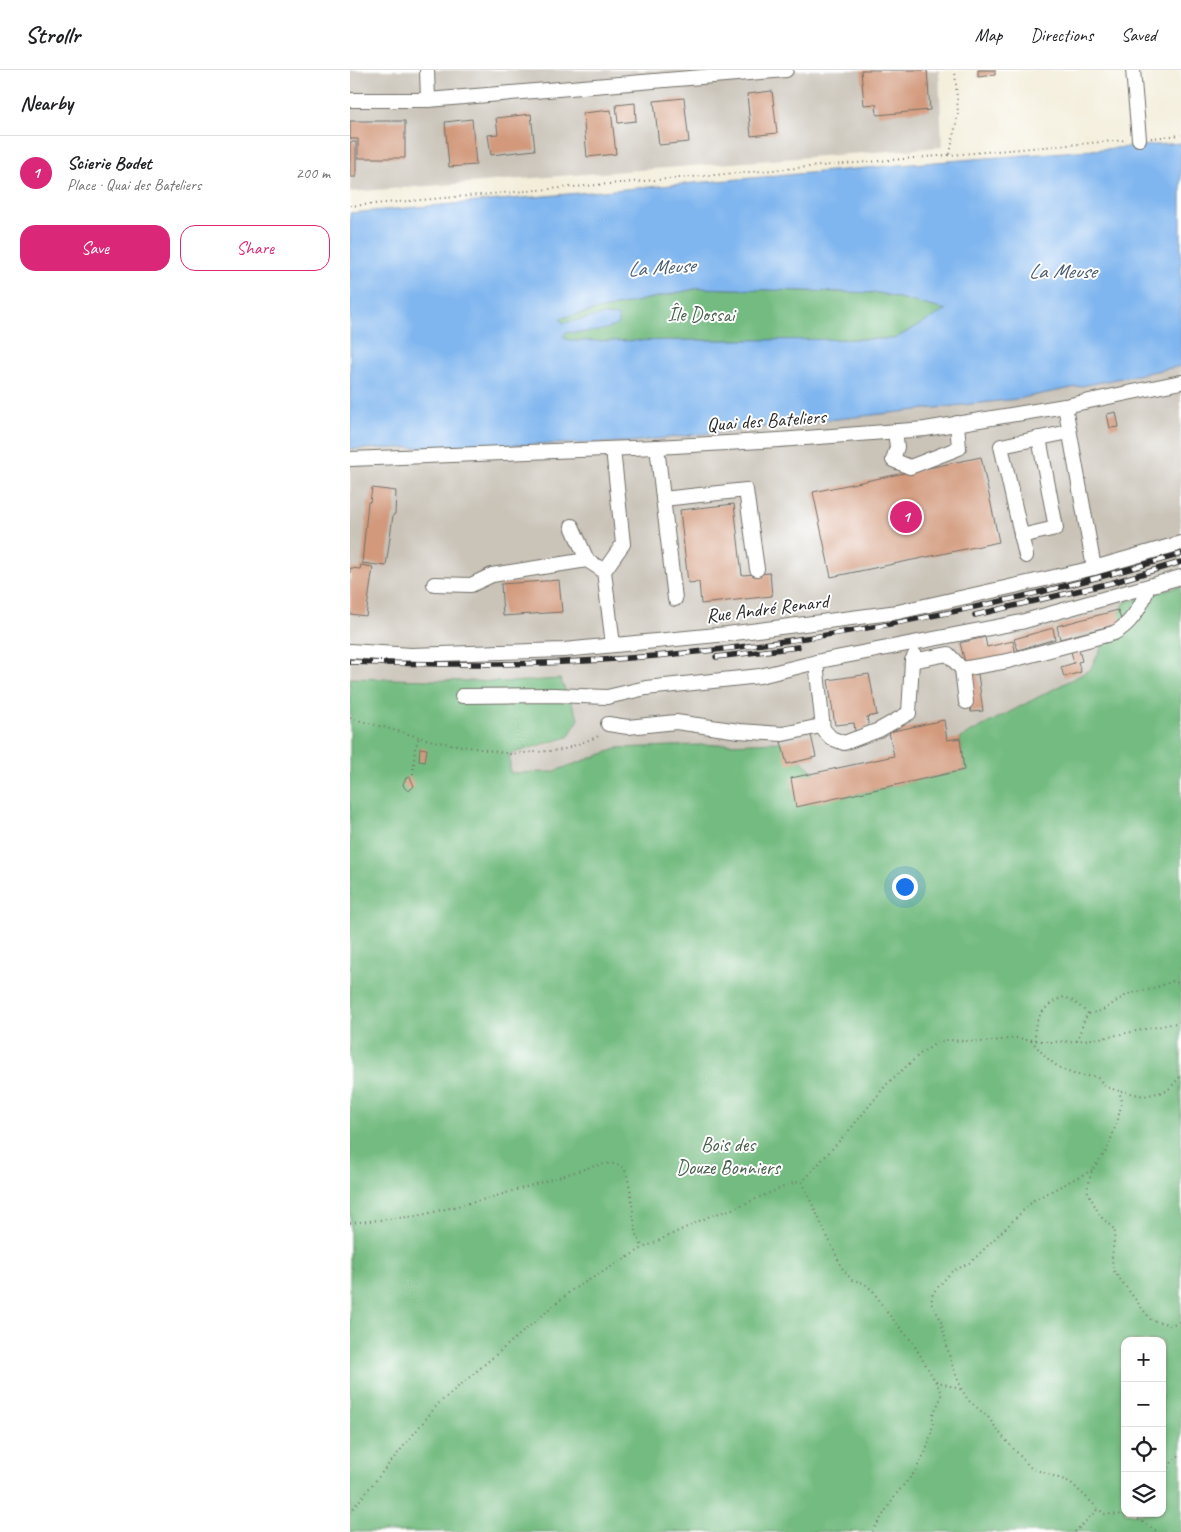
<!DOCTYPE html>
<html lang="en">
<head>
<meta charset="utf-8">
<style>
  :root { --surface:#fff; --page:#f6f6f6; --text:#202124; --muted:#757577; --line:#e0e0e0; --accent:#db2777 }
  body { margin:0; font-family:Caveat,sans-serif; background:var(--page); color:var(--text) }
  .controls { position:absolute; right:15px; bottom:15px; display:grid; overflow:hidden; border-radius:10px; box-shadow:0 1px 4px #0004 }
  .controls button { width:45px; height:45px; display:grid; place-items:center; padding:0; border:0; border-bottom:1px solid var(--line); background:var(--surface); color:var(--text); font:25px sans-serif }
  .you { position:absolute; left:554px; top:816px; width:18px; height:18px; margin:-12px; border:4px solid #fff; border-radius:50%; background:#1a73e8; box-shadow:0 0 0 8px #1a73e833 }
  .badge { display:grid; place-items:center; width:32px; height:32px; border-radius:50%; background:var(--accent); color:#fff; font-size:16px; font-weight:700 }
  .pin { position:absolute; translate:-50% -50%; border:2px solid #fff; box-shadow:0 1px 5px #0006 }
  .list { margin:0; padding:0; list-style:none }
  h2 { display:flex; justify-content:space-between; align-items:center; height:65px; margin:0; padding:0 20px; font-size:21px }
  h2 small { font-size:16px; font-weight:400; color:var(--muted) }
  .list li { display:grid; grid-template-columns:32px 1fr auto; gap:15px; align-items:center; box-sizing:border-box; height:75px; padding:0 20px; border-top:1px solid var(--line) }
  .list b { display:block; font-size:19px; white-space:nowrap }
  .list p { margin:0; font-size:16px; white-space:nowrap; color:var(--muted) }
  .list em { font-size:16px; font-style:normal; color:var(--muted) }
  .actions { display:flex; gap:10px; padding:15px 20px }
  .actions a { flex:1; padding:11px 0; border:1px solid var(--accent); border-radius:15px; text-align:center; font-size:18px; color:var(--accent) }
  .actions .main { background:var(--accent); color:#fff }
  .icon { flex:none; width:28px; height:28px; fill:none; stroke:currentColor; stroke-width:2; stroke-linecap:round; stroke-linejoin:round }
  .map { position:relative; flex:none; width:831px; height:1462px; overflow:hidden }
  header { display:flex; align-items:center; gap:30px; box-sizing:border-box; height:70px; padding:0 25px; background:var(--surface); border-bottom:1px solid var(--line) }
  header strong { font-size:24px }
  nav { display:flex; gap:28px; margin-inline-start:auto; font-size:18px }
  main { display:flex }
  aside { flex:1; background:var(--surface) }
  .map>svg:first-child { display:block }
  .industrial { fill:#c9c3b8 }
  .forest { fill:#73bb80; stroke:#4f7356; fill-rule:evenodd }
  .water { fill:#80b6ef; stroke:#56708d; fill-rule:evenodd }
  .building { fill:#d2997b }
  .lines { fill:none; stroke-linecap:round; stroke-linejoin:round }
  .minor-casing { stroke:#716f68; stroke-width:16 }
  .path { stroke:#716f68; stroke-width:2; stroke-dasharray:1 4; stroke-linecap:butt }
  .minor { stroke:#fff; stroke-width:14 }
  .rail-casing { stroke:#2b2b2b; stroke-width:5.5 }
  .rail { stroke:#fff; stroke-width:4; stroke-dasharray:11; stroke-linecap:butt }
  .labels { text-anchor:middle; stroke-width:4; stroke-linejoin:round; paint-order:stroke }
  .park-label { font-size:20px; fill:#49604c; stroke:#fff }
  .street-label { font-size:20px; fill:#2b2b2b; stroke:#fff }
  .water-label { font-size:21px; font-style:italic; fill:#495c70; stroke:#fff }
</style>
</head>
<body>
<header>
<strong>Strollr</strong>
<nav><a>Map</a><a>Directions</a><a>Saved</a></nav>
</header>
<main>
<aside>
<h2>Nearby<small></small></h2>
<ul class="list">
<li><span class="badge">1</span><div><b>Scierie Bodet</b><p>Place · Quai des Bateliers</p></div><em>200 m</em></li>
</ul>
<div class="actions"><a class="main">Save</a><a>Share</a></div>
</aside>
<div class="map">
<svg width="831" height="1462" viewBox="0 0 831 1462">
  <rect width="100%" height="100%" fill="#fff"/>
  <filter id="ink" filterUnits="userSpaceOnUse"><feTurbulence type="fractalNoise" baseFrequency=".02" numOctaves="2"/><feDisplacementMap in="SourceGraphic" scale="10" xChannelSelector="R" yChannelSelector="G"/><feConvolveMatrix kernelMatrix="1 2 1 2 8 2 1 2 1" color-interpolation-filters="sRGB"/></filter>
  <filter id="wash" filterUnits="userSpaceOnUse"><feTurbulence type="fractalNoise" baseFrequency=".0096" numOctaves="4" result="noise"/><feDisplacementMap in="SourceGraphic" scale="20" xChannelSelector="R" yChannelSelector="G"/><feGaussianBlur stdDeviation="1.12" result="paint"/><feColorMatrix in="noise" values="0 0 0 0 0 0 0 0 0 0 0 0 0 0 0 0 0 1.4 0 .05"/><feComposite in="paint" operator="in"/></filter>
  <g filter="url(#wash)">
    <rect width="100%" height="100%" fill="#f3edd9"/>
    <!-- industrial -->
    <g class="industrial">
      <path d="M 0,0 L 589,0 L 592,77 L 0,122 Z"/>
      <path d="M 831,296 L 831,576 L 614,700 L 447,736 L 0,703 L 0,379 L 279,372 L 667,329 Z"/>
    </g>
    <!-- forest -->
    <g class="forest">
      <path d="M 349,218 L 529,223 L 597,240 L 544,269 L 224,271 L 213,268 L 216,262 L 231,263 L 262,257 L 212,253 L 210,248 Z"/>
      <path d="M 831,516 L 831,1462 L 0,1462 L 0,608 L 160,612 L 210,609 L 229,649 L 218,667 L 160,684 L 160,703 L 202,702 L 269,678 L 431,672 L 491,727 L 614,700 L 610,668 L 740,600 L 775,532 ZM 775,1271 L 812,1271 L 812,1443 L 775,1443 Z"/>
    </g>
    <!-- water -->
    <path class="water" d="M 831,73 L 831,296 L 667,329 L 279,372 L 0,379 L 0,143 L 585,92 ZM 349,218 L 529,223 L 596,240 L 544,269 L 224,271 L 213,268 L 216,262 C 233,263 254,262 269,254 L 268,246 L 254,245 L 213,253 L 210,248 Z"/>
    <g id="blocks">
      <!-- building -->
      <g class="building">
        <path d="M 511,0 L 577,0 L 580,40 L 527,45 L 526,34 L 514,35 Z"/>
        <path d="M 628,0 L 645,0 L 645,5 L 628,7 Z"/>
        <path d="M 422,21 L 427,63 L 401,66 L 397,24 Z"/>
        <path d="M 334,28 L 339,72 L 309,75 L 304,31 Z"/>
        <path d="M 285,33 L 286,51 L 268,53 L 266,35 Z"/>
        <path d="M 261,40 L 266,84 L 237,87 L 233,43 Z"/>
        <path d="M 181,44 L 185,80 L 141,85 L 138,65 L 148,64 L 146,48 Z"/>
        <path d="M 122,49 L 126,95 L 99,97 L 95,52 Z"/>
        <path d="M 0,51 L 55,51 L 55,88 L 8,88 L 8,69 L 0,69 Z"/>
        <rect x="0" y="72" width="6" height="35"/>
        <path d="M 766,342 L 769,357 L 760,358 L 757,344 Z"/>
        <path d="M 631,387 L 649,472 L 481,507 L 463,422 Z"/>
        <path d="M 22,418 L 46,421 L 45,444 L 43,445 L 36,496 L 12,493 L 18,432 L 20,432 Z"/>
        <path d="M 384,434 L 392,505 L 420,503 L 422,526 L 351,534 L 349,512 L 338,513 L 330,440 Z"/>
        <path d="M 11,495 L 23,497 L 16,546 L 0,544 L 0,498 L 10,499 Z"/>
        <path d="M 209,510 L 212,542 L 153,546 L 151,514 Z"/>
        <path d="M 768,540 L 772,553 L 710,569 L 707,556 Z"/>
        <path d="M 703,558 L 705,569 L 668,580 L 664,569 Z"/>
        <path d="M 635,567 L 637,577 L 663,571 L 666,584 L 616,596 L 610,573 Z"/>
        <path d="M 729,580 L 732,591 L 728,592 L 731,602 L 714,607 L 711,597 L 724,593 L 721,581 Z"/>
        <path d="M 519,604 L 527,645 L 517,647 L 519,658 L 505,661 L 504,653 L 485,655 L 478,610 Z"/>
        <path d="M 628,604 L 633,641 L 621,642 L 616,606 Z"/>
        <path d="M 594,650 L 597,670 L 610,668 L 614,700 L 446,737 L 441,708 L 544,686 L 539,662 Z"/>
        <path d="M 461,665 L 466,687 L 437,694 L 431,672 Z"/>
        <path d="M 70,678 L 77,679 L 75,692 L 69,691 Z"/>
        <path d="M 60,707 L 64,716 L 60,720 L 58,721 L 54,717 L 53,714 L 56,708 Z"/>
      </g>
    </g>
  </g>
  <g filter="url(#ink)">
    <use href="#blocks" fill-opacity="0" stroke="#716f68" stroke-width="1"/>
    <g class="lines">
      <!-- minor casing -->
      <g class="minor-casing">
        <g id="minor">
          <path d="M 77,0 L 78,30"/>
          <path d="M 783,0 L 789,69"/>
          <path d="M 0,30 L 78,30 L 436,0"/>
          <path d="M 715,336 L 744,498"/>
          <path d="M 545,361 L 547,377 L 543,390 L 560,397 L 609,378 L 607,353"/>
          <path d="M 307,377 L 325,529"/>
          <path d="M 263,379 L 273,474 L 254,501 L 263,575"/>
          <path d="M 0,389 L 307,377 L 429,370 L 575,359 L 715,336 L 831,312"/>
          <path d="M 313,429 L 396,420 L 407,499"/>
          <path d="M 222,456 L 237,490"/>
          <path d="M 671,466 L 706,458 L 689,368"/>
          <path d="M 676,486 L 651,376 L 719,362"/>
          <path d="M 84,514 L 121,515 L 142,505 L 237,490 L 254,501"/>
          <path d="M 0,581 L 61,585 L 214,580 L 377,564 L 548,542 L 744,498 L 831,473"/>
          <path d="M 562,591 L 598,584 L 612,599 L 658,591 L 764,563 C 781,554 792,535 798,517"/>
          <path d="M 466,592 L 473,659 L 481,668 L 494,673 L 529,660 L 559,643 L 562,591 L 565,585"/>
          <path d="M 612,599 L 616,632"/>
          <path d="M 112,626 L 204,625 L 257,627 L 296,618 L 410,606 L 475,590 L 671,552 L 831,507"/>
          <path d="M 258,654 L 278,657 L 326,652 L 389,661 L 433,664 L 466,657"/>
        </g>
      </g>
      <!-- path -->
      <g class="path">
        <path d="M 801,68 L 831,65"/>
        <path d="M 600,84 L 608,43 L 605,0"/>
        <path d="M 0,136 L 776,70"/>
        <path d="M 0,648 L 69,667"/>
        <path d="M 63,704 L 65,679 L 69,667 L 83,671 L 160,684 L 212,680 L 247,667 L 250,664"/>
        <path d="M 681,970 C 699,992 715,1008 746,1006 L 756,1017 L 769,1021 L 772,1031 L 768,1049 L 757,1080 L 742,1100 L 737,1120 L 750,1146 L 765,1160 L 762,1188 L 763,1200 L 801,1250 L 821,1255 L 831,1251"/>
        <path d="M 686,970 C 686,966 684,961 685,957 C 688,943 701,931 714,927 L 723,931 L 739,944"/>
        <path d="M 727,971 L 735,948 L 739,944 L 753,940 L 778,924 L 802,919 L 823,911 L 831,914"/>
        <path d="M 771,1021 L 794,1026 L 817,1021 L 831,1006"/>
        <path d="M 742,1100 L 684,1130 L 621,1192 L 601,1202 L 583,1223 L 581,1233 L 590,1248 L 601,1292 L 612,1320 L 618,1330 L 638,1347 L 652,1366 L 681,1398 L 720,1412 L 754,1444 L 782,1445 L 808,1462"/>
        <path d="M 452,1112 L 492,1198 L 502,1210 L 514,1213 L 523,1221 L 536,1241 L 563,1273 L 591,1321 L 591,1328 L 583,1344 L 582,1360 L 576,1381 L 564,1403 L 547,1423 L 522,1462"/>
        <path d="M 0,1153 L 67,1146 L 140,1128 L 244,1096 C 253,1094 267,1091 274,1099 C 282,1110 282,1150 287,1164 C 288,1169 291,1174 293,1178"/>
        <path d="M 586,1311 L 612,1320"/>
        <path d="M 812,1405 L 826,1387 L 831,1385"/>
        <path d="M 0,1442 L 88,1334 L 222,1220 L 293,1178 L 362,1145 L 380,1140 L 443,1113 L 452,1112 L 502,1057 L 537,1014 L 570,984 L 585,974 L 596,970 L 635,972 L 666,968 L 699,972 L 727,971 L 757,967 L 831,952"/>
        <path d="M 725,1462 L 748,1439"/>
      </g>
      <!-- minor -->
      <use href="#minor" class="minor"/>
      <!-- rail casing -->
      <g class="rail-casing">
        <g id="rail">
          <path d="M 625,545 L 761,513 L 831,492"/>
          <path d="M 366,587 L 448,577"/>
          <path d="M 0,592 C 65,594 130,595 195,593 C 412,584 623,546 831,484"/>
        </g>
      </g>
      <!-- rail -->
      <use href="#rail" class="rail"/>
    </g>
  </g>
  <g class="labels">
    <!-- park labels -->
    <g class="park-label">
      <text x="351" y="251">Île Dossai</text>
      <text x="378" y="1081">Bois des<tspan x="378" dy="23">Douze Bonniers</tspan></text>
    </g>
    <!-- street labels -->
    <g class="street-label">
      <text transform="translate(416 350) rotate(-4)" y="7">Quai des Bateliers</text>
      <text transform="translate(417 538) rotate(-7)" y="7">Rue André Renard</text>
    </g>
    <!-- water labels -->
    <g class="water-label">
      <text transform="translate(311 197) rotate(-4)" y="7">La Meuse</text>
      <text x="712" y="208">La Meuse</text>
    </g>
  </g>
</svg>
<div class="controls">
<button>+</button>
<button>−</button>
<button><svg class="icon" aria-label="locate" viewBox="0 0 24 24"><circle cx="12" cy="12" r="6"/><path d="M12 2v4M12 18v4M2 12h4M18 12h4"/></svg></button>
<button><svg class="icon" aria-label="layers" viewBox="0 0 24 24"><path d="M12 4l9 5-9 5-9-5zM3 14l9 5 9-5"/></svg></button>
</div>
<div class="you"></div>
<div class="pin badge" style="left:556px;top:447px">1</div>
</div>
</main>
</body>
</html>
